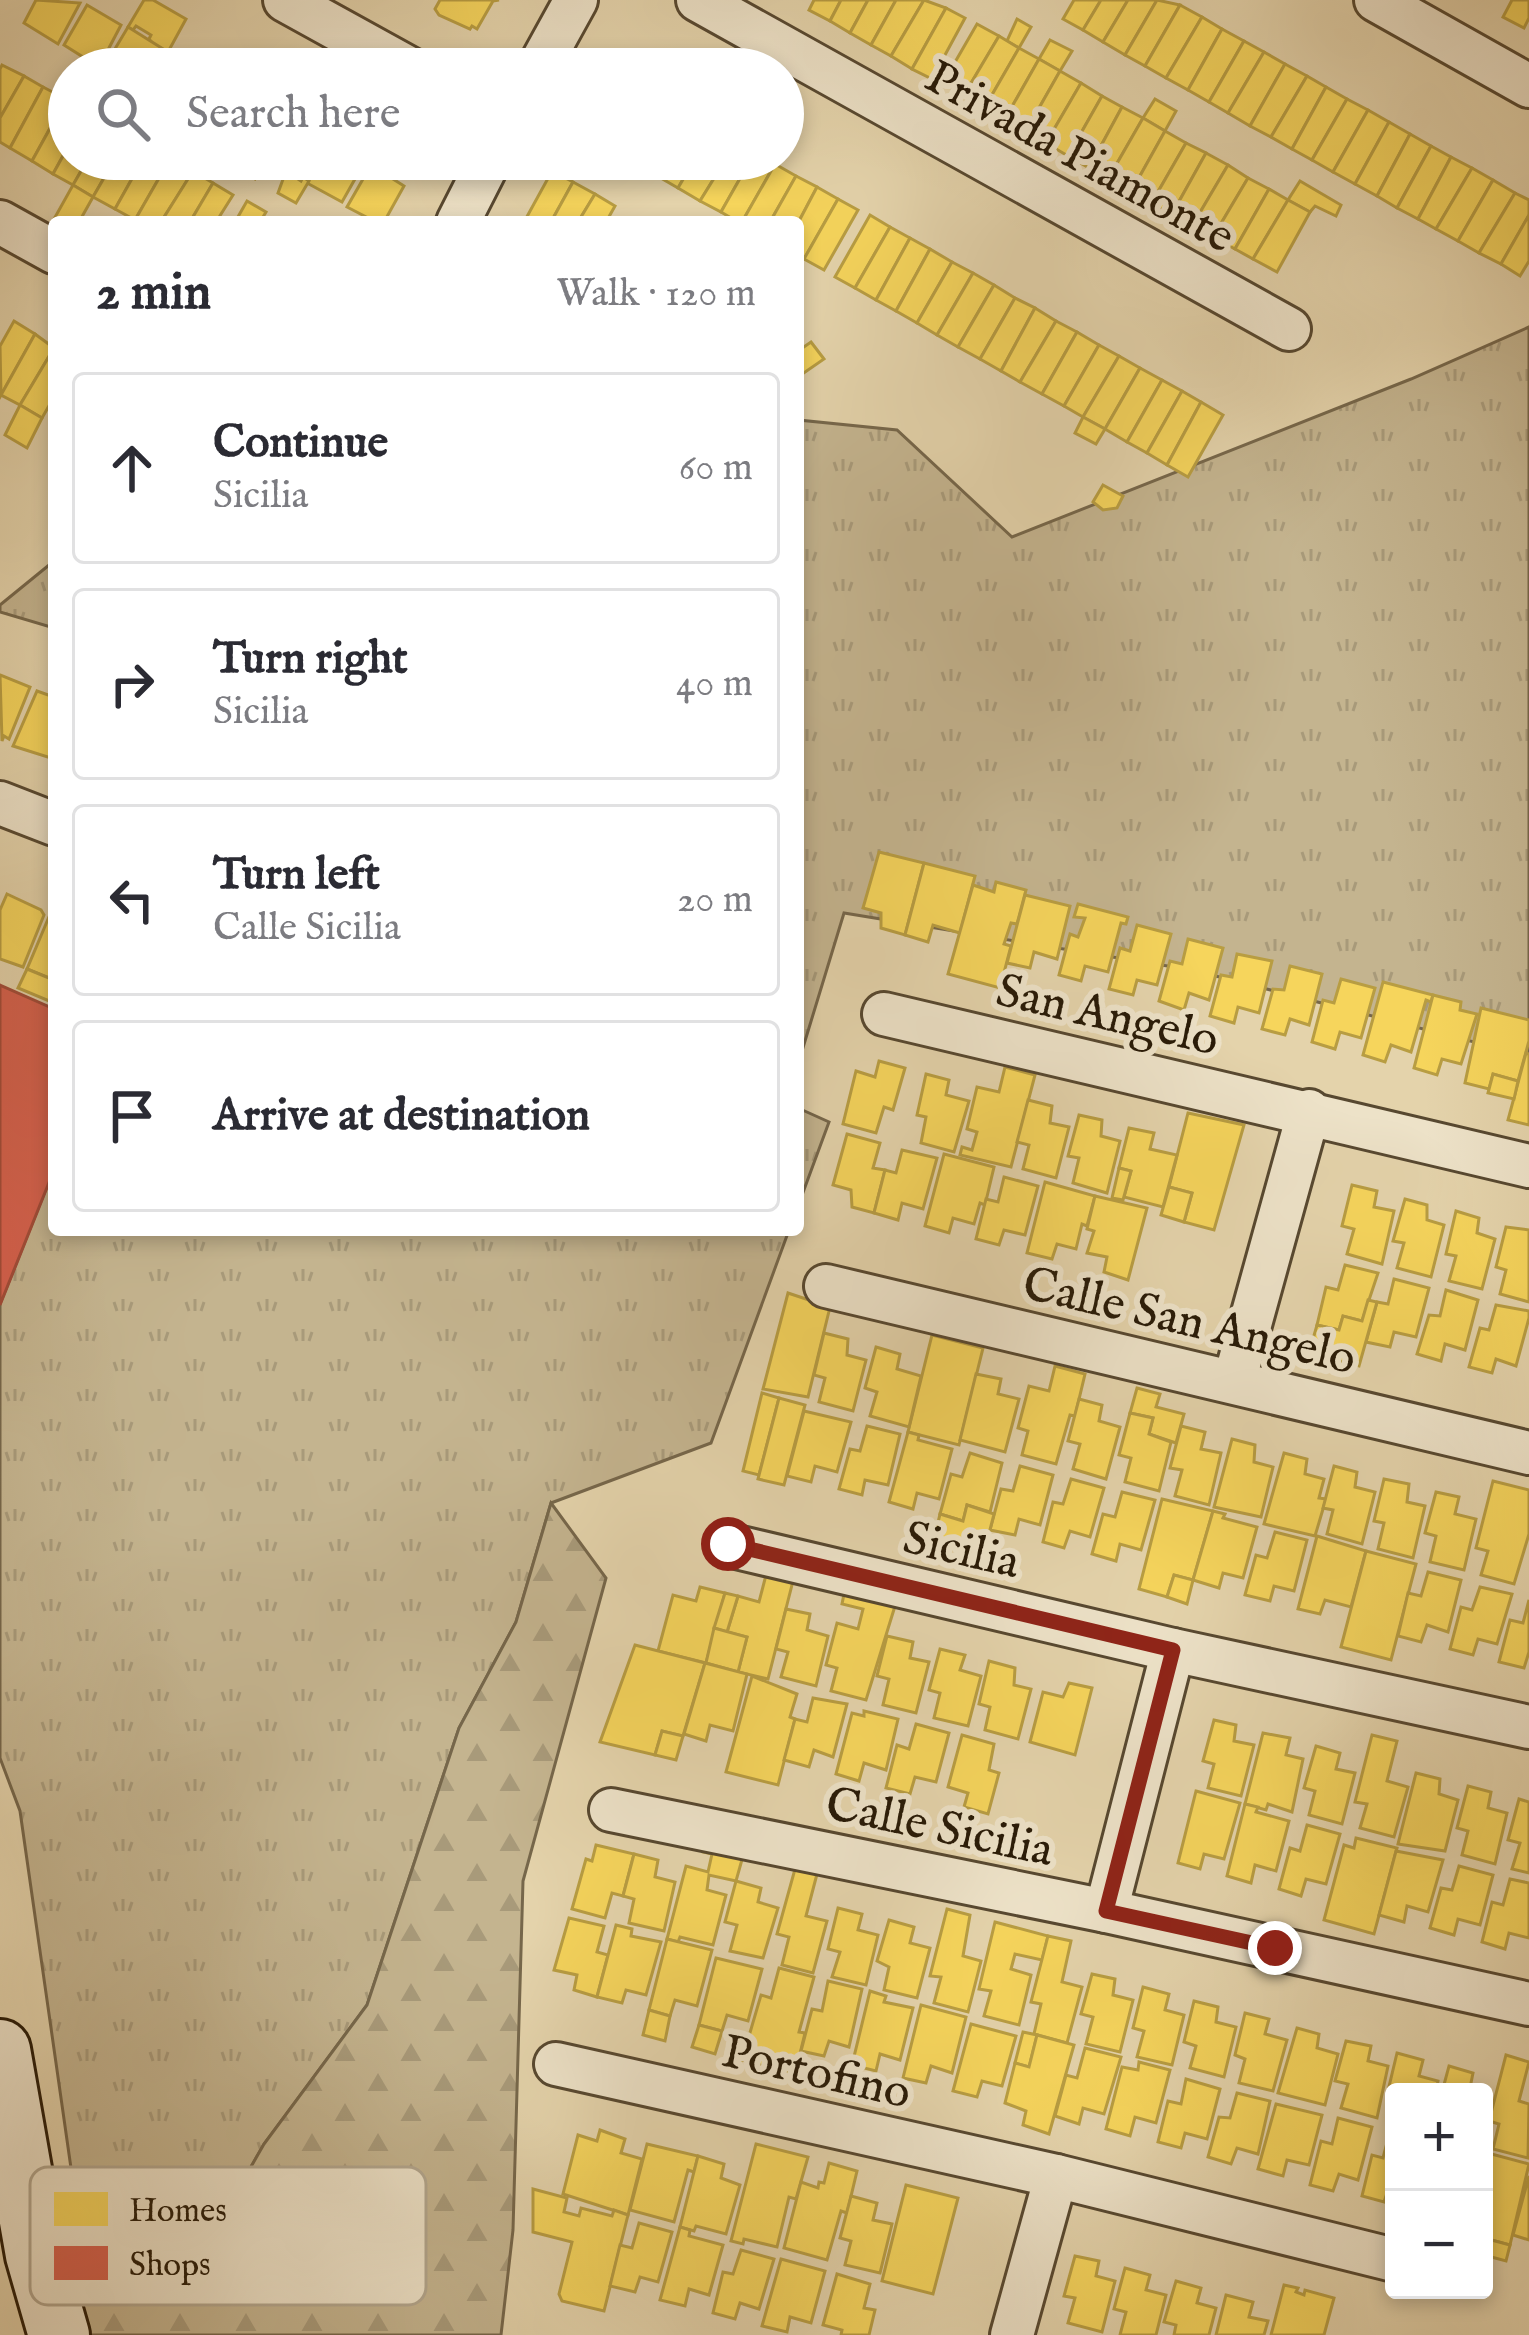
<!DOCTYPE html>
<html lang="en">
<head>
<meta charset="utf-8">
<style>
  :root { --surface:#fff; --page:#f2f2f3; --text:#2b2b33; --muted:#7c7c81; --line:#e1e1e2 }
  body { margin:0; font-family:"IM FELL English",serif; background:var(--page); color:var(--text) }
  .controls { position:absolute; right:36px; bottom:36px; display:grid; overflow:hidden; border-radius:12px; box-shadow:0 6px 18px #0003 }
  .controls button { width:108px; height:108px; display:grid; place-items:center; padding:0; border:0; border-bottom:3px solid var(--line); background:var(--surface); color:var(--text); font:60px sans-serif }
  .stop { position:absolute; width:36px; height:36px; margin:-27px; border:9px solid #8f2418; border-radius:50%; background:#fff }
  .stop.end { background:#8f2418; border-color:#fff; box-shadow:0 3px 12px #0008 }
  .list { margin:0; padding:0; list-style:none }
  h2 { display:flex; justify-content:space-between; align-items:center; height:156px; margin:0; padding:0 48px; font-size:51px }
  h2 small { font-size:39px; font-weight:400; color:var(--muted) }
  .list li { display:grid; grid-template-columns:78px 1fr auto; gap:36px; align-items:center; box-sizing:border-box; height:192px; margin:0 24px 24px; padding:0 24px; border:3px solid var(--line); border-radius:12px }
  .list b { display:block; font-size:45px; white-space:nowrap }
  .list p { margin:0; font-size:39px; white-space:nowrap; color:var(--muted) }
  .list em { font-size:39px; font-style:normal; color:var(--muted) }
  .icon { flex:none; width:66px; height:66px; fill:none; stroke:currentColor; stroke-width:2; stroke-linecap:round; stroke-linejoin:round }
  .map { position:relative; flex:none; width:1529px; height:2335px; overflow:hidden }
  .search { position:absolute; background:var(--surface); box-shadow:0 6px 18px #0003; left:48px; top:48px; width:756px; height:132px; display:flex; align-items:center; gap:30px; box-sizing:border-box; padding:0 42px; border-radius:66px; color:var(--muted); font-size:45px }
  .panel { position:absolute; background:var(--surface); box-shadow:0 6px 18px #0003; left:48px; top:216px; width:756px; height:1020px; border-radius:12px }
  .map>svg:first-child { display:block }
  .grass { fill:url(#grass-tufts); stroke:#76674b; stroke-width:3 }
  .forest { fill:url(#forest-firs); stroke:#76674b; stroke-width:3 }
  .homes { fill:#f6d55c; stroke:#b89d42; stroke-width:3 }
  .shops { fill:#d6604d; stroke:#a24b38; stroke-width:3 }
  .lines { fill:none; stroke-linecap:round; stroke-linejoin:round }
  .minor-casing { stroke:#574830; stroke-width:48 }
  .secondary-casing { stroke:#281a07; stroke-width:66 }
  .minor { stroke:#ede2c8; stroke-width:42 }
  .secondary { stroke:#ede2c8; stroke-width:60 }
  .route { stroke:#8f2418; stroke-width:15 }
  .labels { text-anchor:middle; stroke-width:12; stroke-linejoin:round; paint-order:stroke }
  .street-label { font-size:48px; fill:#281a07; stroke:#ede2c8 }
  .key { fill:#ede2c8; stroke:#b2a68e; stroke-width:3 }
  .key-label { font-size:33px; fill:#281a07 }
</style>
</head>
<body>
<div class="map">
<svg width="1529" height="2335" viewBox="0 0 1529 2335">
  <defs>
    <pattern id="grass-tufts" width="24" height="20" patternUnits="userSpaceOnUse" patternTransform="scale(3)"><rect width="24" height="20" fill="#c4b48f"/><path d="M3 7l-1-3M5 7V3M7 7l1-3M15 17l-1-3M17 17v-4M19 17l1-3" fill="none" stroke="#a89a7a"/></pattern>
    <pattern id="forest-firs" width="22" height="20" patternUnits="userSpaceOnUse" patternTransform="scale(3)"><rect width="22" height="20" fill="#c4b48f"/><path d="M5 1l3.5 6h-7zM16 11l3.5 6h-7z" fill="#a89a7a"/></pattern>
  </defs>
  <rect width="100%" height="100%" fill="#e4d3ab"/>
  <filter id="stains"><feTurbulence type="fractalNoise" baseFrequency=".00167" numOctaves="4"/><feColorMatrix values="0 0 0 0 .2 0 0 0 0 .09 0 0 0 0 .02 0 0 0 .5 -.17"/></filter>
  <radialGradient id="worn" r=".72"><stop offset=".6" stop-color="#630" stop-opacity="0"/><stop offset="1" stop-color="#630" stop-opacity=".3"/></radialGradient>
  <!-- grass -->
  <g class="grass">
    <path d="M 1529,327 L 1529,1056 L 1192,970 L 844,913 L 798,1064 L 798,420 L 897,430 L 1012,537 L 1411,379 Z"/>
    <path d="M 54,561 L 54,628 L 0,612 L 0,605 Z"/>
    <path d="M 798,1108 L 829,1122 L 798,1206 Z"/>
    <path d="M 54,1169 L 54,1230 L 789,1230 L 711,1443 L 551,1503 L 516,1622 L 459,1728 L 367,2005 L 264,2144 L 211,2237 L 80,2231 L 20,1811 L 0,1758 L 0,1304 Z"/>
  </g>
  <!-- forest -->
  <path class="forest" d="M 551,1503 L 606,1578 L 523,1881 L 513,2230 L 501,2335 L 80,2335 L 76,2328 L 80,2231 L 211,2237 L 264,2144 L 367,2005 L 459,1728 L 516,1622 Z"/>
  <!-- homes -->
  <g class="homes">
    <path d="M 36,0 L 80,3 L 58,44 L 24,23 Z"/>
    <path d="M 144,0 L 153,0 L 186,19 L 168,52 L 153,44 L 149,39 L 151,35 L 136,26 L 133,30 L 128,27 Z"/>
    <path d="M 440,0 L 499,0 L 493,1 L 477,29 L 472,26 L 470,29 L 439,15 L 435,9 Z"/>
    <path d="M 814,0 L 841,0 L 830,21 L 809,10 Z"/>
    <path d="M 841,0 L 868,0 L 850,33 L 830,21 Z"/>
    <path d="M 868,0 L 896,0 L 871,45 L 850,33 Z"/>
    <path d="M 896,0 L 924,0 L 891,56 L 871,45 Z"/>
    <path d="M 924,0 L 946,8 L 912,69 L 891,56 Z"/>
    <path d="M 1074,0 L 1101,0 L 1083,30 L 1063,19 Z"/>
    <path d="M 1101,0 L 1128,0 L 1103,42 L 1083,30 Z"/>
    <path d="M 1128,0 L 1157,0 L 1125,55 L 1103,42 Z"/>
    <path d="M 1157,0 L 1180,5 L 1145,66 L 1125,55 Z"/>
    <path d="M 1512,0 L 1529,0 L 1529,18 L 1524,28 L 1503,17 Z"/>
    <path d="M 87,5 L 121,25 L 99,67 L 64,45 Z"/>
    <path d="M 1180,5 L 1202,17 L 1166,78 L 1145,66 Z"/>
    <path d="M 946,8 L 965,18 L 932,79 L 912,69 Z"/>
    <path d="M 1202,17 L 1222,29 L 1188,90 L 1166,78 Z"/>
    <path d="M 1017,19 L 1031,27 L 1019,48 L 1007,41 Z"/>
    <path d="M 977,24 L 999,36 L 964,95 L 943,83 Z"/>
    <path d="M 128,27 L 168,52 L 158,69 L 103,69 Z"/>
    <path d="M 1222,29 L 1244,41 L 1209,102 L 1188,90 Z"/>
    <path d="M 999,36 L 1019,48 L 985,107 L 964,95 Z"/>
    <path d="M 1050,40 L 1072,51 L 1060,71 L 1039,59 Z"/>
    <path d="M 1244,41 L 1264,52 L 1228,113 L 1209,102 Z"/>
    <path d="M 1019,48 L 1039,59 L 1005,119 L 985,107 Z"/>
    <path d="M 168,51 L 195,66 L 196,69 L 158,69 Z"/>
    <path d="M 1264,52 L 1285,64 L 1250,126 L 1228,113 Z"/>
    <path d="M 1039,59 L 1060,71 L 1026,131 L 1005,119 Z"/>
    <path d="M 1285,64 L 1307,76 L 1271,137 L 1250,126 Z"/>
    <path d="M 2,65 L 24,76 L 0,118 L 0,69 Z"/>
    <path d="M 1060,71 L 1081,83 L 1046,143 L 1026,131 Z"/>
    <path d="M 24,76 L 43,87 L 10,148 L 0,142 L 0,118 Z"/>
    <path d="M 1307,76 L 1326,87 L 1292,149 L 1271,137 Z"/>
    <path d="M 1081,83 L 1102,96 L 1068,156 L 1046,143 Z"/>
    <path d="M 43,87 L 66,99 L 32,161 L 10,148 Z"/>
    <path d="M 1326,87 L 1347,99 L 1312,160 L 1292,149 Z"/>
    <path d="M 69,94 L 69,145 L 53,174 L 32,161 Z"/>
    <path d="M 1102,96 L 1122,107 L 1089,168 L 1068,156 Z"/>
    <path d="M 1155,99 L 1176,111 L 1165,131 L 1143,118 Z"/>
    <path d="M 1347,99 L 1368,110 L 1333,172 L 1312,160 Z"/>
    <path d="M 1122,107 L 1143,118 L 1108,179 L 1089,168 Z"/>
    <path d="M 1368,110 L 1389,122 L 1355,184 L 1333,172 Z"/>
    <path d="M 1143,118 L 1165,131 L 1131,192 L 1108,179 Z"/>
    <path d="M 1389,122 L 1410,134 L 1377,196 L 1355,184 Z"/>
    <path d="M 1165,131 L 1186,143 L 1151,204 L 1131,192 Z"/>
    <path d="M 1410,134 L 1431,146 L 1397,208 L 1377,196 Z"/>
    <path d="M 1186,143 L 1206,153 L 1172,214 L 1151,204 Z"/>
    <path d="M 69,145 L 69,159 L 88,159 L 73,185 L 53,174 Z"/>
    <path d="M 1431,146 L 1451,157 L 1418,219 L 1397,208 Z"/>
    <path d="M 1206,153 L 1228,165 L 1192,226 L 1172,214 Z"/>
    <path d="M 1451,157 L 1472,168 L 1436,229 L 1418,219 Z"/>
    <path d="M 88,159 L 115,159 L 93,197 L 73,185 Z"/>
    <path d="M 115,159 L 143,159 L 115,209 L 93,197 Z"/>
    <path d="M 143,159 L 170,159 L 135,220 L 115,209 Z"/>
    <path d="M 170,159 L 193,171 L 161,222 L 135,220 Z"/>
    <path d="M 218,159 L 267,159 L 255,179 Z"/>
    <path d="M 267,159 L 312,159 L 301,181 Z"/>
    <path d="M 320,159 L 359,159 L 364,163 L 342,202 L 307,183 Z"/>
    <path d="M 669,159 L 695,159 L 678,188 L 659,177 Z"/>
    <path d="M 695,159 L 726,159 L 700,201 L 678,188 Z"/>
    <path d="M 726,159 L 751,159 L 721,212 L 700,201 Z"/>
    <path d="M 751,159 L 775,164 L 742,222 L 738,222 L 721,212 Z"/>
    <path d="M 775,164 L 796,176 L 770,222 L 742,222 Z"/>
    <path d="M 371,165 L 404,186 L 384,222 L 376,222 L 347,207 Z"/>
    <path d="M 1228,165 L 1248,178 L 1213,237 L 1192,226 Z"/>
    <path d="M 1472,168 L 1493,180 L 1458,241 L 1436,229 Z"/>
    <path d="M 193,171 L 213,183 L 190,222 L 161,222 Z"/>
    <path d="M 286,171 L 301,181 L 303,177 L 309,181 L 296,203 L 278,193 Z"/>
    <path d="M 552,171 L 573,182 L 551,222 L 524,222 Z"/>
    <path d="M 796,176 L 817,187 L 798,223 L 770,222 Z"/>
    <path d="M 1248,178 L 1269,189 L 1235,249 L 1213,237 Z"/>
    <path d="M 1493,180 L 1515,193 L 1479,253 L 1458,241 Z"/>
    <path d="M 1300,181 L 1341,205 L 1336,216 L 1315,206 L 1310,212 L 1288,200 Z"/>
    <path d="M 573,182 L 595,194 L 578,222 L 551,222 Z"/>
    <path d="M 213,183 L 233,195 L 216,222 L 190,222 Z"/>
    <path d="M 73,185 L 93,197 L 79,222 L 58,222 L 54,219 Z"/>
    <path d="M 817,187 L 838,199 L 804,259 L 798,256 L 798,223 Z"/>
    <path d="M 1269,189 L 1288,200 L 1253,259 L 1235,249 Z"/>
    <path d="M 1515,193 L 1529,200 L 1529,215 L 1501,264 L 1479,253 Z"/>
    <path d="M 595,194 L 615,206 L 606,222 L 578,222 Z"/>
    <path d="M 838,199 L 858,210 L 824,270 L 804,259 Z"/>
    <path d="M 1288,200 L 1310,212 L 1277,272 L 1253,259 Z"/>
    <path d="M 247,201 L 266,212 L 260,222 L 235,222 Z"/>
    <path d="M 870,215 L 890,227 L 855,288 L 835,277 Z"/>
    <path d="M 1529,215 L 1529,261 L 1520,276 L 1501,264 Z"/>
    <path d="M 890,227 L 910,238 L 876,300 L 855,288 Z"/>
    <path d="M 910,238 L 930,249 L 896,311 L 876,300 Z"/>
    <path d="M 930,249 L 952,262 L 917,323 L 896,311 Z"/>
    <path d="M 952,262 L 973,273 L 937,335 L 917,323 Z"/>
    <path d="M 973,273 L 994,285 L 958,347 L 937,335 Z"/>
    <path d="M 994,285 L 1015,298 L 980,359 L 958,347 Z"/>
    <path d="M 1015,298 L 1035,308 L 1001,371 L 980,359 Z"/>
    <path d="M 1035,308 L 1056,321 L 1020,382 L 1001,371 Z"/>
    <path d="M 14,321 L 35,334 L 1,395 L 0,346 Z"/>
    <path d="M 1056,321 L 1077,332 L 1042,394 L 1020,382 Z"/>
    <path d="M 1077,332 L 1099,345 L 1064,406 L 1042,394 Z"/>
    <path d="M 35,334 L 54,348 L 20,405 L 1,395 Z"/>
    <path d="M 811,342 L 824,359 L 798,377 L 798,351 Z"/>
    <path d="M 1099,345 L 1119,356 L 1083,417 L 1064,406 Z"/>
    <path d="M 54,348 L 54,397 L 42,418 L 20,405 Z"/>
    <path d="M 1119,356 L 1140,368 L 1105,429 L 1083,417 Z"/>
    <path d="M 1140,368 L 1162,380 L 1127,442 L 1105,429 Z"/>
    <path d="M 1162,380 L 1182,391 L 1147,453 L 1127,442 Z"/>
    <path d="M 1182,391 L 1201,402 L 1167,465 L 1147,453 Z"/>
    <path d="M 1201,402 L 1223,415 L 1188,477 L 1167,465 Z"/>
    <path d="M 20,405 L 42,418 L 27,448 L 5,435 Z"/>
    <path d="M 1083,417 L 1105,429 L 1096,444 L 1075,433 Z"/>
    <path d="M 1103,485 L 1123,496 L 1117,508 L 1103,510 L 1093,502 Z"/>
    <path d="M 0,675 L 30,687 L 9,739 L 4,736 L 2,741 Z"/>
    <path d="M 37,691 L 54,697 L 54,759 L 13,746 Z"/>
    <path d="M 879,852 L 924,863 L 905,935 L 881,928 L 881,913 L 863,908 Z"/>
    <path d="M 924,863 L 975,876 L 960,933 L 933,925 L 928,942 L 905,935 Z"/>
    <path d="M 996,882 L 1026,890 L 1017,924 L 1011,923 L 1004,944 L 1011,946 L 1000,988 L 948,974 L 973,885 L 994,892 Z"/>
    <path d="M 7,894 L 41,910 L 44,915 L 23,967 L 0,959 L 0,910 Z"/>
    <path d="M 1025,895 L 1070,906 L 1057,959 L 1034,952 L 1030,968 L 1007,963 Z"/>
    <path d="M 1078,904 L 1128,917 L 1126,924 L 1121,923 L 1108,972 L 1085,966 L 1081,981 L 1059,975 L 1070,934 L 1078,937 L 1085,918 L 1074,917 Z"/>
    <path d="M 51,912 L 54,913 L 54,980 L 27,969 Z"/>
    <path d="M 1137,925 L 1171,934 L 1157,985 L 1137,980 L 1133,995 L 1109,989 L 1120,948 L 1130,951 Z"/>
    <path d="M 1188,939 L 1223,948 L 1209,1000 L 1189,993 L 1184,1010 L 1159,1001 L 1170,961 L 1182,964 Z"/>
    <path d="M 1237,954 L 1272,961 L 1259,1013 L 1238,1007 L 1234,1023 L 1210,1016 L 1221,975 L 1232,977 Z"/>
    <path d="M 1290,966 L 1322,974 L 1309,1025 L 1290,1019 L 1285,1035 L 1262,1029 L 1273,989 L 1284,990 Z"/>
    <path d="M 27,969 L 54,980 L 54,1003 L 18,988 Z"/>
    <path d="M 1341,979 L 1375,988 L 1361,1038 L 1340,1032 L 1335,1049 L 1312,1042 L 1323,1000 L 1334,1003 Z"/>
    <path d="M 1383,982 L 1433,995 L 1431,1002 L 1426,1000 L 1411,1052 L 1391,1045 L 1385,1062 L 1363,1055 Z"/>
    <path d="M 1433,995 L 1461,1002 L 1460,1010 L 1477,1014 L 1461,1064 L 1442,1059 L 1437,1075 L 1414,1068 Z"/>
    <path d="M 1481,1008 L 1529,1020 L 1529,1041 L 1518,1081 L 1493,1074 L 1489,1089 L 1465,1083 Z"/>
    <path d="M 1526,1053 L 1529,1054 L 1529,1125 L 1508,1120 Z"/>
    <path d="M 879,1061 L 905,1068 L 893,1110 L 884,1107 L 876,1133 L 843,1124 L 856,1071 L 875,1077 Z"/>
    <path d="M 1005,1067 L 1035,1075 L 1011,1167 L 960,1155 L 962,1147 L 972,1150 L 977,1132 L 967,1129 L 977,1087 L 999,1092 Z"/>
    <path d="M 926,1074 L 949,1080 L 946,1095 L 969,1101 L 954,1152 L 921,1143 L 926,1117 L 917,1115 Z"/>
    <path d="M 1493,1074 L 1518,1081 L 1514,1099 L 1488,1093 Z"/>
    <path d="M 1028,1100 L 1052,1106 L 1050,1123 L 1069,1127 L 1056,1178 L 1023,1169 L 1029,1145 L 1017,1142 Z"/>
    <path d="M 1188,1113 L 1244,1125 L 1214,1230 L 1184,1222 L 1192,1193 L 1169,1187 Z"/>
    <path d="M 1079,1115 L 1102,1120 L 1101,1136 L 1120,1141 L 1107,1193 L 1073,1183 L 1079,1158 L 1068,1156 Z"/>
    <path d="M 1129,1128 L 1154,1133 L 1150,1149 L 1177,1155 L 1163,1207 L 1124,1197 L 1131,1171 L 1119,1168 Z"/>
    <path d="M 847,1134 L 880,1143 L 873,1168 L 885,1170 L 874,1213 L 852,1207 L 851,1190 L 833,1185 Z"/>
    <path d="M 902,1150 L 937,1158 L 923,1209 L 902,1203 L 898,1220 L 874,1213 L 885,1170 L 896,1173 Z"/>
    <path d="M 944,1154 L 994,1167 L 985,1205 L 980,1203 L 974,1224 L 953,1218 L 949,1233 L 925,1226 Z"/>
    <path d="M 1119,1168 L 1131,1171 L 1123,1200 L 1112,1198 Z"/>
    <path d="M 1004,1177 L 1038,1186 L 1025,1235 L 1004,1230 L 999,1245 L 976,1239 L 986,1199 L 998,1202 Z"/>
    <path d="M 1045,1182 L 1095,1196 L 1087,1226 L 1082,1224 L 1076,1249 L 1057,1244 L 1052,1259 L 1027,1253 Z"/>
    <path d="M 1352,1185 L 1377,1191 L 1374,1207 L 1394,1211 L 1382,1264 L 1347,1254 L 1354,1229 L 1342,1226 Z"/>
    <path d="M 1169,1187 L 1192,1193 L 1184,1222 L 1161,1215 Z"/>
    <path d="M 1095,1196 L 1147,1208 L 1128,1280 L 1104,1272 L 1107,1257 L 1087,1253 L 1094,1231 L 1087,1229 Z"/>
    <path d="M 1405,1199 L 1427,1205 L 1427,1220 L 1444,1225 L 1431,1277 L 1397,1268 L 1404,1243 L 1393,1241 Z"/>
    <path d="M 1456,1211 L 1479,1218 L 1477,1233 L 1495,1239 L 1482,1289 L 1449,1281 L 1456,1256 L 1446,1254 Z"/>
    <path d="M 1506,1227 L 1529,1230 L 1529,1302 L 1500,1294 L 1506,1270 L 1496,1267 Z"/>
    <path d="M 1345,1265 L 1378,1273 L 1362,1321 L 1343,1316 L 1339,1330 L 1317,1325 L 1326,1287 L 1338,1290 Z"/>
    <path d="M 1394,1279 L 1429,1288 L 1416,1337 L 1394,1332 L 1390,1347 L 1366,1342 L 1377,1302 L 1388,1304 Z"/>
    <path d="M 1446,1290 L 1478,1300 L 1465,1350 L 1445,1344 L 1441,1361 L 1417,1354 L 1429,1315 L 1440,1316 Z"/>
    <path d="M 788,1293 L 830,1307 L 808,1397 L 763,1389 Z"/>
    <path d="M 1368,1300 L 1377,1302 L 1359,1366 L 1309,1353 L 1317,1325 L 1339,1330 L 1343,1316 L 1362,1321 Z"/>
    <path d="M 1496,1305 L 1529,1311 L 1529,1318 L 1516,1366 L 1496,1359 L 1492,1373 L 1469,1367 L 1480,1328 L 1489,1330 Z"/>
    <path d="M 824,1333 L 848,1339 L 847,1355 L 866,1360 L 853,1411 L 819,1402 L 825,1378 L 814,1375 Z"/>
    <path d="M 932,1335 L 983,1348 L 959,1445 L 908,1432 Z"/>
    <path d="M 876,1347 L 900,1354 L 897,1369 L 921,1376 L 909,1427 L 870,1416 L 877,1392 L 865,1388 Z"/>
    <path d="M 1055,1366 L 1085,1374 L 1075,1416 L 1070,1415 L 1056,1464 L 1022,1455 L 1028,1431 L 1018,1428 L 1029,1386 L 1049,1391 Z"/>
    <path d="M 976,1374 L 1001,1379 L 998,1394 L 1019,1399 L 1005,1452 L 960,1440 Z"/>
    <path d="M 1137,1388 L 1160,1394 L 1156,1407 L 1184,1414 L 1176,1443 L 1149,1434 L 1153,1418 L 1130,1413 Z"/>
    <path d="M 762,1393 L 779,1398 L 759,1475 L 743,1471 Z"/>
    <path d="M 779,1398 L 805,1405 L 784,1485 L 758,1479 Z"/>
    <path d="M 1079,1399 L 1102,1405 L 1099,1421 L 1120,1427 L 1106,1479 L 1073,1469 L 1080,1444 L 1068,1441 Z"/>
    <path d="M 804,1411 L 851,1422 L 837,1472 L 815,1466 L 811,1482 L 787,1476 Z"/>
    <path d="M 1130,1413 L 1153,1418 L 1149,1434 L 1171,1442 L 1159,1491 L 1125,1482 L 1131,1458 L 1119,1455 Z"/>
    <path d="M 867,1426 L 900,1434 L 888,1485 L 865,1480 L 862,1495 L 839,1489 L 850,1449 L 860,1451 Z"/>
    <path d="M 1181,1426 L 1205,1432 L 1201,1449 L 1221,1453 L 1209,1505 L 1175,1496 L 1182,1470 L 1170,1468 Z"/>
    <path d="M 908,1432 L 919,1435 L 918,1440 L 952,1449 L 939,1499 L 917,1493 L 913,1509 L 889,1502 Z"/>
    <path d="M 1232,1439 L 1255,1445 L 1254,1462 L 1273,1467 L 1261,1517 L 1214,1507 Z"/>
    <path d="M 970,1453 L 1002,1463 L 990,1512 L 967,1505 L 963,1521 L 940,1514 L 951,1474 L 962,1477 Z"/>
    <path d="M 1284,1453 L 1307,1459 L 1305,1474 L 1324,1479 L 1319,1498 L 1326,1499 L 1315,1536 L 1264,1524 Z"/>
    <path d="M 1020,1466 L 1053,1475 L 1040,1525 L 1019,1519 L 1015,1535 L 990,1530 L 1001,1489 L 1013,1491 Z"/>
    <path d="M 1334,1466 L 1357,1472 L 1355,1487 L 1375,1492 L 1362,1544 L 1327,1534 L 1333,1510 L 1323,1508 Z"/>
    <path d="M 1071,1479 L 1104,1488 L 1090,1537 L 1070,1531 L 1064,1548 L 1043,1542 L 1053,1502 L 1063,1504 Z"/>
    <path d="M 1384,1479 L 1409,1484 L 1407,1502 L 1425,1506 L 1413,1558 L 1378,1549 L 1384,1523 L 1374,1521 Z"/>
    <path d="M 1493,1481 L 1529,1490 L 1529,1534 L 1514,1584 L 1481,1575 L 1488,1551 L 1476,1548 Z"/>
    <path d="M 1122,1492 L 1155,1500 L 1141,1550 L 1120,1544 L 1116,1561 L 1092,1554 L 1103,1514 L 1115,1517 Z"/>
    <path d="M 1436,1492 L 1459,1497 L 1455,1514 L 1476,1519 L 1464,1570 L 1430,1562 L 1436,1536 L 1425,1533 Z"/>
    <path d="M 1162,1499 L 1213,1511 L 1193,1580 L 1174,1575 L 1167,1597 L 1139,1589 Z"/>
    <path d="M 967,1505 L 994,1514 L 984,1553 L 934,1540 L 940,1514 L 963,1521 Z"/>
    <path d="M 1213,1511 L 1225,1514 L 1223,1518 L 1257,1527 L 1243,1578 L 1223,1573 L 1219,1588 L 1193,1580 Z"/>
    <path d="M 1275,1532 L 1307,1540 L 1294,1591 L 1274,1586 L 1270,1601 L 1245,1595 L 1256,1555 L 1267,1558 Z"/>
    <path d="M 1317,1536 L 1366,1551 L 1351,1607 L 1325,1600 L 1320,1614 L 1298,1609 Z"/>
    <path d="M 1366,1551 L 1416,1564 L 1391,1660 L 1341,1647 Z"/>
    <path d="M 1428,1572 L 1461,1580 L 1448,1632 L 1427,1625 L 1421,1642 L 1398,1636 L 1408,1593 L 1421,1596 Z"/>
    <path d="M 766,1575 L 793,1581 L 768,1679 L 738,1672 L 747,1637 L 727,1632 L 738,1596 L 759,1602 Z"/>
    <path d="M 1174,1575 L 1193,1580 L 1187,1604 L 1167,1597 Z"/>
    <path d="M 700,1587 L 725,1593 L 706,1663 L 658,1651 L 673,1595 L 696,1601 Z"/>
    <path d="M 1480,1587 L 1512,1594 L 1497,1644 L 1478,1639 L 1473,1655 L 1450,1649 L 1461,1607 L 1472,1610 Z"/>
    <path d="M 725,1593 L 738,1596 L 727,1632 L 714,1628 Z"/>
    <path d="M 844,1594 L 895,1606 L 866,1700 L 831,1691 L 837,1668 L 826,1665 L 837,1623 L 858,1629 L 863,1609 L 842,1604 Z"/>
    <path d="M 1529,1600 L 1529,1652 L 1524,1668 L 1499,1662 L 1510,1620 L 1523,1623 Z"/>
    <path d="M 786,1609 L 810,1614 L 807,1630 L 828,1636 L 816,1686 L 781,1677 L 788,1652 L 776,1649 Z"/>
    <path d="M 714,1628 L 747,1637 L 738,1672 L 706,1663 Z"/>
    <path d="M 887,1636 L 913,1642 L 910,1658 L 929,1662 L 916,1713 L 883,1705 L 889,1679 L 877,1676 Z"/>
    <path d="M 635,1645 L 705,1663 L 683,1736 L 662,1731 L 655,1755 L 600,1742 Z"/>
    <path d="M 940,1649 L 965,1655 L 960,1670 L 981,1676 L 968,1726 L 934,1718 L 940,1693 L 929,1690 Z"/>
    <path d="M 989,1661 L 1015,1668 L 1014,1685 L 1031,1689 L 1018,1739 L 985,1730 L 990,1707 L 979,1704 Z"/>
    <path d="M 705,1663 L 747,1674 L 733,1731 L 710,1725 L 706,1741 L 684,1734 Z"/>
    <path d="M 752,1676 L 797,1694 L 790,1717 L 795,1719 L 778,1785 L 726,1772 Z"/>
    <path d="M 1069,1683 L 1092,1688 L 1075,1755 L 1030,1742 L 1043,1692 L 1063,1697 Z"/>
    <path d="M 813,1698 L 847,1704 L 833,1757 L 814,1750 L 809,1767 L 784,1760 L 795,1719 L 807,1722 Z"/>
    <path d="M 864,1711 L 898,1719 L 886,1770 L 864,1763 L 859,1781 L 836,1774 L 852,1713 L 864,1716 Z"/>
    <path d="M 1214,1720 L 1236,1725 L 1234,1741 L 1254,1745 L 1241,1796 L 1208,1788 L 1214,1764 L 1203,1761 Z"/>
    <path d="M 916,1724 L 949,1733 L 936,1782 L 915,1777 L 910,1794 L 886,1788 L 897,1745 L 909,1749 Z"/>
    <path d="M 662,1731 L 683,1736 L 676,1760 L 655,1755 Z"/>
    <path d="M 1263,1733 L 1290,1738 L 1286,1755 L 1303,1759 L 1292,1812 L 1268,1804 L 1266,1810 L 1245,1804 Z"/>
    <path d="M 962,1735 L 994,1744 L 989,1770 L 999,1773 L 988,1814 L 964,1807 L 968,1793 L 948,1787 Z"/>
    <path d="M 1372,1735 L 1397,1741 L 1387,1781 L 1408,1787 L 1394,1837 L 1360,1828 L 1367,1804 L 1355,1802 Z"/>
    <path d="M 1316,1746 L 1340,1753 L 1336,1769 L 1355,1773 L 1342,1824 L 1309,1815 L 1315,1791 L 1304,1788 Z"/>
    <path d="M 1416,1773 L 1440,1779 L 1439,1794 L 1458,1800 L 1445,1851 L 1398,1844 Z"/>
    <path d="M 1468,1786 L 1491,1792 L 1488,1808 L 1507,1813 L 1495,1864 L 1462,1855 L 1468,1831 L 1457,1828 Z"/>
    <path d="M 1196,1791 L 1240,1803 L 1224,1859 L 1204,1854 L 1200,1869 L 1178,1863 Z"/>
    <path d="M 1519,1799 L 1529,1802 L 1529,1873 L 1512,1869 L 1520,1843 L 1508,1840 Z"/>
    <path d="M 1245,1804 L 1258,1807 L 1256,1812 L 1289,1821 L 1276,1871 L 1255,1865 L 1251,1883 L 1227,1876 Z"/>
    <path d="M 1307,1825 L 1340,1834 L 1326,1884 L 1306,1879 L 1301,1896 L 1279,1889 L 1290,1848 L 1300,1851 Z"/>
    <path d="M 1356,1838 L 1397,1848 L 1374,1934 L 1324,1920 L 1344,1845 L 1354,1848 Z"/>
    <path d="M 596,1845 L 634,1854 L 623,1896 L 612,1893 L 605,1918 L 572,1909 L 586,1859 L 592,1861 Z"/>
    <path d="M 705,1846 L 743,1856 L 736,1881 L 709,1875 L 707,1890 L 726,1895 L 713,1945 L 680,1937 L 678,1942 L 667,1939 L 686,1866 L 708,1872 L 712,1854 L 703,1852 Z"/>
    <path d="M 1396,1851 L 1443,1860 L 1428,1912 L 1407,1906 L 1404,1922 L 1379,1915 Z"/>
    <path d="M 634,1854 L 658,1860 L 655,1877 L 675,1882 L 664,1931 L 629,1923 L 634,1899 L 623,1896 Z"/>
    <path d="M 1459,1866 L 1493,1875 L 1480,1925 L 1458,1919 L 1454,1935 L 1430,1928 L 1441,1888 L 1452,1890 Z"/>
    <path d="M 795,1869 L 817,1874 L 806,1916 L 827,1921 L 813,1973 L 782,1965 L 789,1937 L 777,1934 Z"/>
    <path d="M 1510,1879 L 1529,1883 L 1529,1938 L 1509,1933 L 1505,1949 L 1482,1942 L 1492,1902 L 1503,1905 Z"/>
    <path d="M 736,1881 L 761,1888 L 758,1902 L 778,1908 L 763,1958 L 730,1951 L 737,1925 L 725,1922 Z"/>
    <path d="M 838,1908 L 862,1914 L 858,1930 L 878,1935 L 866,1985 L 832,1977 L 840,1952 L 828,1949 Z"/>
    <path d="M 947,1909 L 970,1915 L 963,1956 L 981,1961 L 968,2012 L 934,2003 L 941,1977 L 930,1976 Z"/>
    <path d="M 569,1918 L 604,1926 L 597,1952 L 608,1955 L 597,1997 L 574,1990 L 577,1975 L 554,1970 Z"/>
    <path d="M 889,1920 L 914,1927 L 910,1943 L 930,1948 L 917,1998 L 884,1990 L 889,1967 L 877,1961 Z"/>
    <path d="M 995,1922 L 1048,1936 L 1042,1960 L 1015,1954 L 1011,1969 L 1031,1975 L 1019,2025 L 984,2016 L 991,1991 L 979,1989 Z"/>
    <path d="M 616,1925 L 632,1929 L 631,1936 L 661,1942 L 646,1995 L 626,1990 L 622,2003 L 597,1997 Z"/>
    <path d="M 1048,1936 L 1071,1941 L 1062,1982 L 1082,1987 L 1067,2043 L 1034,2034 L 1041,2004 L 1031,2002 Z"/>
    <path d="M 667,1939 L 712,1950 L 697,2006 L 675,2000 L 670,2016 L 649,2010 Z"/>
    <path d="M 716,1958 L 762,1969 L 748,2021 L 727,2015 L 722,2031 L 699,2025 Z"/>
    <path d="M 779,1968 L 814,1977 L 799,2032 L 805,2033 L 795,2074 L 742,2060 L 761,1995 L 771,1998 Z"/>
    <path d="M 1092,1974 L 1115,1979 L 1113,1995 L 1133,2000 L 1120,2052 L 1086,2044 L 1093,2017 L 1081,2014 Z"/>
    <path d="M 828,1981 L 862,1989 L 849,2047 L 829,2041 L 824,2056 L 801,2051 L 812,2009 L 822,2011 Z"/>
    <path d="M 1143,1987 L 1169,1994 L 1165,2010 L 1184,2015 L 1172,2065 L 1137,2057 L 1144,2031 L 1133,2028 Z"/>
    <path d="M 870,1991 L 886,1996 L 884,2002 L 913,2008 L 900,2060 L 880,2054 L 876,2071 L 852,2065 Z"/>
    <path d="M 1194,2001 L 1218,2007 L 1216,2022 L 1236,2027 L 1224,2077 L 1190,2068 L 1196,2046 L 1184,2042 Z"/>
    <path d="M 921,2005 L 966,2017 L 952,2073 L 931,2066 L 926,2083 L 903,2078 Z"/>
    <path d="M 649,2010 L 670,2016 L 665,2041 L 643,2035 Z"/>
    <path d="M 1245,2013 L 1269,2019 L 1265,2034 L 1287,2040 L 1273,2091 L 1239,2083 L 1245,2059 L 1235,2055 Z"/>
    <path d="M 971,2024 L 1016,2036 L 1002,2086 L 982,2081 L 977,2097 L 953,2091 Z"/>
    <path d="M 699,2025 L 722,2031 L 715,2054 L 692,2047 Z"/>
    <path d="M 1297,2028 L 1319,2034 L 1317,2048 L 1338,2054 L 1325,2105 L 1278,2093 Z"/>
    <path d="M 1023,2032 L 1037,2035 L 1029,2067 L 1015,2063 Z"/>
    <path d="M 1037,2035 L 1074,2045 L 1049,2134 L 1023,2125 L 1026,2111 L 1005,2103 L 1015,2063 L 1029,2067 Z"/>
    <path d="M 1346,2041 L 1371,2046 L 1368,2061 L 1388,2066 L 1377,2118 L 1341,2108 L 1348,2084 L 1335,2081 Z"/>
    <path d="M 1085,2048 L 1121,2057 L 1104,2114 L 1083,2108 L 1079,2124 L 1055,2116 L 1066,2075 L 1077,2078 Z"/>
    <path d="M 1397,2053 L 1423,2060 L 1419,2076 L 1438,2081 L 1436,2092 L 1387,2095 Z"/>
    <path d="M 1506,2055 L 1529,2062 L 1519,2101 L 1529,2104 L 1528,2158 L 1493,2149 L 1499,2124 L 1489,2121 Z"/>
    <path d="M 1139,2062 L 1170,2070 L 1156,2123 L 1135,2117 L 1130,2136 L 1106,2129 L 1122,2067 L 1138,2070 Z"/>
    <path d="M 1449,2066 L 1473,2073 L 1470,2088 L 1482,2092 L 1442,2092 Z"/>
    <path d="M 1186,2079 L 1220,2089 L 1207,2139 L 1185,2133 L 1181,2148 L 1158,2142 L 1168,2101 L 1181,2104 Z"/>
    <path d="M 1237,2093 L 1270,2101 L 1258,2154 L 1237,2148 L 1231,2164 L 1208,2157 L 1219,2117 L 1230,2118 Z"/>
    <path d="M 1276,2104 L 1322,2115 L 1309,2165 L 1287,2160 L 1283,2176 L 1258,2169 Z"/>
    <path d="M 1338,2118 L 1372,2127 L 1358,2180 L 1339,2174 L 1333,2191 L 1310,2185 L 1321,2141 L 1332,2144 Z"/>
    <path d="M 600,2130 L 625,2139 L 621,2153 L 642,2159 L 628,2215 L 563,2194 L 578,2135 L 597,2141 Z"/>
    <path d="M 1389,2135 L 1394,2136 L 1394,2188 L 1389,2187 L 1384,2202 L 1362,2196 L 1372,2155 L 1383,2158 Z"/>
    <path d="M 647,2144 L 698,2156 L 694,2172 L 688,2170 L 674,2222 L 630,2210 Z"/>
    <path d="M 756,2144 L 808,2157 L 796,2199 L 789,2197 L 777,2247 L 744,2239 L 743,2244 L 731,2241 Z"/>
    <path d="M 1484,2152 L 1529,2164 L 1510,2245 L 1484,2238 Z"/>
    <path d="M 698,2156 L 724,2164 L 721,2178 L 740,2185 L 726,2234 L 696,2226 L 694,2231 L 680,2227 Z"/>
    <path d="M 829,2163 L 857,2171 L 847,2213 L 841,2211 L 827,2260 L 784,2248 L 801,2182 L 818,2188 L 819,2182 L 824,2183 Z"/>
    <path d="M 1529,2176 L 1529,2240 L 1513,2235 Z"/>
    <path d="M 906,2185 L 958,2198 L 933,2294 L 882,2281 Z"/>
    <path d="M 533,2189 L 567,2198 L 564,2212 L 579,2216 L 581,2208 L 612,2216 L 614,2210 L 628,2215 L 604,2311 L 562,2301 L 559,2294 L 572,2242 L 533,2232 Z"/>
    <path d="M 851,2196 L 877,2203 L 873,2220 L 892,2224 L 880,2273 L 845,2265 L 851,2241 L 840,2238 Z"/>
    <path d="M 639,2223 L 672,2232 L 658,2282 L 640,2277 L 635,2292 L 610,2286 L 620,2245 L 632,2248 Z"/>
    <path d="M 680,2227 L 690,2230 L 689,2236 L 723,2245 L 709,2295 L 689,2289 L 685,2306 L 660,2300 Z"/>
    <path d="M 1484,2238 L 1510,2245 L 1506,2261 L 1484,2255 Z"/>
    <path d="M 741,2250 L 774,2259 L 759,2309 L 740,2303 L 735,2319 L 713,2313 L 723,2272 L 733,2274 Z"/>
    <path d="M 1075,2256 L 1099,2261 L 1096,2276 L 1115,2281 L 1102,2332 L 1068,2323 L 1075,2298 L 1064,2296 Z"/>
    <path d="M 781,2259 L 825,2271 L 811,2323 L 790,2317 L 787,2332 L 762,2326 Z"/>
    <path d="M 1125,2268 L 1150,2275 L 1146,2290 L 1166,2295 L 1156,2335 L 1120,2335 L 1126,2312 L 1114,2309 Z"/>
    <path d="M 837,2274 L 870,2284 L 864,2308 L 875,2310 L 869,2335 L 841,2335 L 842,2330 L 823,2325 Z"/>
    <path d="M 1176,2281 L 1201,2288 L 1197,2303 L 1216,2308 L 1209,2335 L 1174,2335 L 1176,2325 L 1164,2322 Z"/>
    <path d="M 1284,2285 L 1298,2288 L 1296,2292 L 1304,2295 L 1305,2290 L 1334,2298 L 1324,2335 L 1271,2335 Z"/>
    <path d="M 1226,2295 L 1253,2302 L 1249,2317 L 1268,2321 L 1264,2335 L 1216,2335 Z"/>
  </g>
  <!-- shops -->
  <path class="shops" d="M 0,985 L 54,1009 L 54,1170 L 0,1305 Z"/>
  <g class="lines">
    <!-- minor casing -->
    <g class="minor-casing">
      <g id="minor">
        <path d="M 285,0 L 410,69"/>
        <path d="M 698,0 L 1289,329"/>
        <path d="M 1376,0 L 1529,86"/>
        <path d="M 538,69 L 576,0"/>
        <path d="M 0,222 L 54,252"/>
        <path d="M 458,222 L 490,159"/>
        <path d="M 0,803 L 54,824"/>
        <path d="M 884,1014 L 1529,1166"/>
        <path d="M 826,1286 L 1529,1453"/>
        <path d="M 1234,1382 L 1309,1111"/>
        <path d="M 728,1545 L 1173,1650 L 1529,1727"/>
        <path d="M 611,1810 L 1106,1911 L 1529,2004"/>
        <path d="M 1106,1911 L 1173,1650"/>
        <path d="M 556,2064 L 1056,2176 L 1394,2260"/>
        <path d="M 1012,2335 L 1056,2176"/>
      </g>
    </g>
    <!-- secondary casing -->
    <g class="secondary-casing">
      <path id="secondary" d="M 0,2050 L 36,2255 L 59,2335"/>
    </g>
    <!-- minor -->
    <use href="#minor" class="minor"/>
    <!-- secondary -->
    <use href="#secondary" class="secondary"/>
  </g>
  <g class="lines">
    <!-- route -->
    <path class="route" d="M 728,1544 L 1173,1650 L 1106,1911 L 1275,1948"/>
  </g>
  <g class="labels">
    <!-- street labels -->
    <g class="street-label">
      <text transform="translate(1081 155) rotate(29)" y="17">Privada Piamonte</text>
      <text transform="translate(1108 1013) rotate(13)" y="17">San Angelo</text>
      <text transform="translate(1190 1319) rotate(13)" y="17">Calle San Angelo</text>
      <text transform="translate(962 1548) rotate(13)" y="17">Sicilia</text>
      <text transform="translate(940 1825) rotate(12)" y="17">Calle Sicilia</text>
      <text transform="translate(817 2070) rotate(13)" y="17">Portofino</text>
    </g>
  </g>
  <!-- legend -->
  <rect x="30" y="2167" width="396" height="138" rx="18" class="key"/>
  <rect x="54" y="2192" width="54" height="34" fill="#f6d55c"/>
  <rect x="54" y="2246" width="54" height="34" fill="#d6604d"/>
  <g class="key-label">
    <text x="129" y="2221">Homes</text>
    <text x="129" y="2275">Shops</text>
  </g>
  <rect width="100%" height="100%" filter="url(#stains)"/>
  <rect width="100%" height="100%" fill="url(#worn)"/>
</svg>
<div class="controls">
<button>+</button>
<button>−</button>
</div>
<div class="stop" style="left:728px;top:1544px"></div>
<div class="stop end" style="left:1275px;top:1948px"></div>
<div class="search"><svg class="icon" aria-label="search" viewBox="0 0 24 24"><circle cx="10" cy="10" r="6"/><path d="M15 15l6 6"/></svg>Search here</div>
<section class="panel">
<h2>2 min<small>Walk · 120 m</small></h2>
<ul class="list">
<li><svg class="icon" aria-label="ahead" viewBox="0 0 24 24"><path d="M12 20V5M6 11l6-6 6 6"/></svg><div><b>Continue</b><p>Sicilia</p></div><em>60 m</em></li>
<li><svg class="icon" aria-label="right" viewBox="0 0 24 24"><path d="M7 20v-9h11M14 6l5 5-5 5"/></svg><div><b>Turn right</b><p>Sicilia</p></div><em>40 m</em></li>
<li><svg class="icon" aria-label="left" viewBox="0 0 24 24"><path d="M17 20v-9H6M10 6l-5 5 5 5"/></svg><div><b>Turn left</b><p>Calle Sicilia</p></div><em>20 m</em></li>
<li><svg class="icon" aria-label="arrive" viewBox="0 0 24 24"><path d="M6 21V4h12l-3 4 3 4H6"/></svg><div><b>Arrive at destination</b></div></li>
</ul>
</section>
</div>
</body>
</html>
